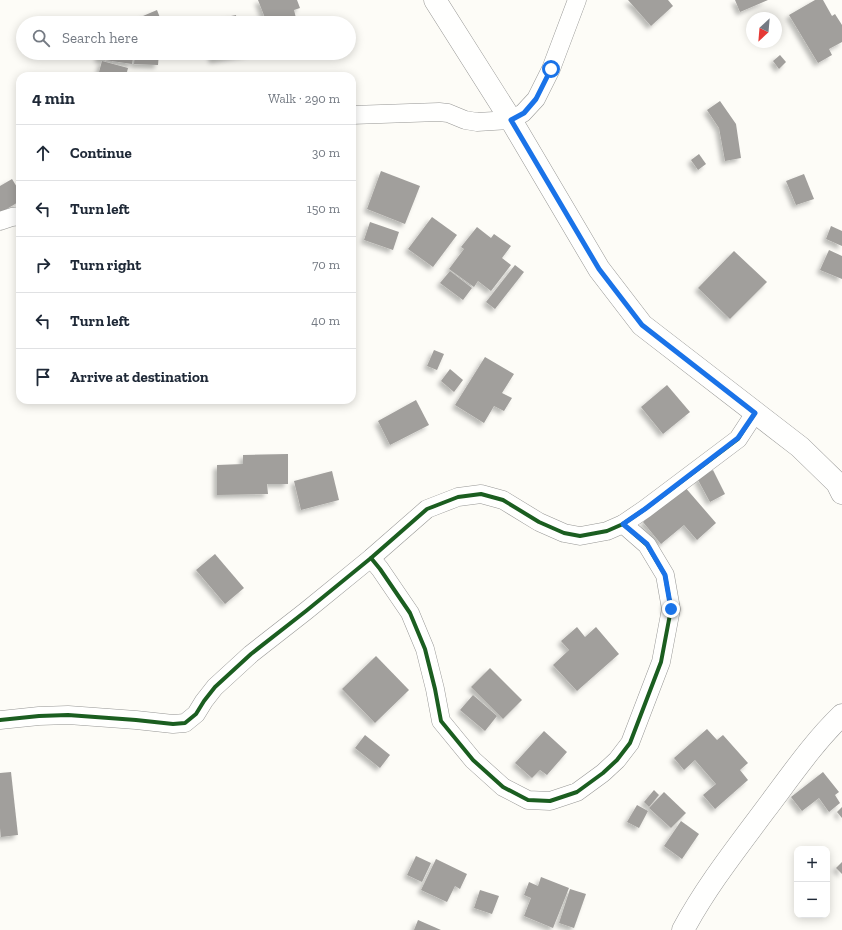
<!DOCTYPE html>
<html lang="en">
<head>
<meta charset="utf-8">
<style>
  :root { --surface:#fff; --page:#f2f2f3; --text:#1f2937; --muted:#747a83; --line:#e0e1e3 }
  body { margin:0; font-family:"Zilla Slab",serif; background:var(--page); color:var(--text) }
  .controls { position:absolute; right:12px; bottom:12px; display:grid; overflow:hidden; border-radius:8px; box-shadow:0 2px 10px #0003 }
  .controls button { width:36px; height:36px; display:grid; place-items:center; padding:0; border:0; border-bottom:1px solid var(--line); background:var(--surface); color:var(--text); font:20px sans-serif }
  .compass { position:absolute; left:746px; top:12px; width:36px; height:36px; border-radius:50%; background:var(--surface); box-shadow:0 2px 10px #0003; rotate:206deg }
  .stop { position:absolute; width:12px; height:12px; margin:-9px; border:3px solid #1a73e8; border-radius:50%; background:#fff }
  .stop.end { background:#1a73e8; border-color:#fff; box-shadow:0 1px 4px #0008 }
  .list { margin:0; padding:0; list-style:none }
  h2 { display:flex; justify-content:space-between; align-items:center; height:52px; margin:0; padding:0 16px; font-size:17px }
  h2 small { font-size:13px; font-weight:400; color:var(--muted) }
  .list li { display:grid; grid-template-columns:26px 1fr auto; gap:12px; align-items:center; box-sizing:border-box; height:56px; padding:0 16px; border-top:1px solid var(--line) }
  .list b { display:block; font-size:15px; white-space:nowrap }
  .list em { font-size:13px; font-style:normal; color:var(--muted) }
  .icon { flex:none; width:22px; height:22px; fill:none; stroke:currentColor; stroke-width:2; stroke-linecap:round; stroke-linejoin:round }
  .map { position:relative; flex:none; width:842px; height:930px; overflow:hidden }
  .search { position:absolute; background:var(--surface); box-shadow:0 2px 10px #0003; left:16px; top:16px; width:340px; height:44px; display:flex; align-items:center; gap:10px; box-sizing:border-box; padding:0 14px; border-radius:22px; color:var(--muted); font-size:15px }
  .panel { position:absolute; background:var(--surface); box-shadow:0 2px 10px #0003; left:16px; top:72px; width:340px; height:332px; border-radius:12px }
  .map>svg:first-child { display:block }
  .building { fill:#a19f9c; filter:url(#shadow) }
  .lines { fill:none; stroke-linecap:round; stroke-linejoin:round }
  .minor-casing { stroke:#979795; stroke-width:19 }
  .tertiary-casing { stroke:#979795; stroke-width:23 }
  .minor { stroke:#fffffe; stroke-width:18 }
  .tertiary { stroke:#fffffe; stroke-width:22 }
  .cycleway-casing { stroke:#fff; stroke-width:6 }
  .cycleway { stroke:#1b5e20; stroke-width:4 }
  .route { stroke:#1a73e8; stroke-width:5 }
</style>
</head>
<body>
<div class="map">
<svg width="842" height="930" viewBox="0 0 842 930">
  <defs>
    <filter id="shadow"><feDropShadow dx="-3.5" dy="3.5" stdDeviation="2" flood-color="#0004"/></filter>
  </defs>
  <rect width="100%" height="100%" fill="#fdfcf7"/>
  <!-- building -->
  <g class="building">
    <path d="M 258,0 L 297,0 L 300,8 L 294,10 L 296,18 L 282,23 L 267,23 Z"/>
    <path d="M 628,0 L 668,0 L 673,6 L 651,26 Z"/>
    <path d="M 735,0 L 768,0 L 740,12 Z"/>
    <path d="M 815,0 L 823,0 L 832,16 L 835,14 L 842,25 L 842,42 L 829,49 L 832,55 L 818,63 L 789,15 Z"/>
    <path d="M 157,10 L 162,23 L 146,23 L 143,16 Z"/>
    <path d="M 236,15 L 237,23 L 206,23 L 206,21 Z"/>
    <path d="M 99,53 L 134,53 L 132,64 L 98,59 Z"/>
    <path d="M 135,53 L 159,53 L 158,65 L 134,64 Z"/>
    <path d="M 211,53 L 249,53 L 249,54 L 213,60 Z"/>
    <path d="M 780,55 L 786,62 L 779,69 L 773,61 Z"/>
    <path d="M 102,61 L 128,68 L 126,76 L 98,76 Z"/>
    <path d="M 720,101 L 736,124 L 741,158 L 725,161 L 719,128 L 707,110 Z"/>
    <path d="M 699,154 L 706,164 L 698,170 L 691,160 Z"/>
    <path d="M 381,171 L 420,186 L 405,224 L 367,209 Z"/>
    <path d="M 804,174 L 814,199 L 796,205 L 786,181 Z"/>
    <path d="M 12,179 L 20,192 L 20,201 L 0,213 L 0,186 Z"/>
    <path d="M 432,217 L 457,235 L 433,267 L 408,249 Z"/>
    <path d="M 370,222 L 399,232 L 393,250 L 364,240 Z"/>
    <path d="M 831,226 L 842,231 L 842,246 L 826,239 Z"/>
    <path d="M 477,227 L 491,238 L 494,234 L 511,246 L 502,258 L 511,265 L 491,291 L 478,281 L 474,287 L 449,269 L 464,249 L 461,247 Z"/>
    <path d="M 829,250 L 842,256 L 842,279 L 820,270 Z"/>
    <path d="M 734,251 L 767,282 L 730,319 L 698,288 Z"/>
    <path d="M 515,265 L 524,272 L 495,309 L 486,302 Z"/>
    <path d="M 450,271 L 472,288 L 463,300 L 440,283 Z"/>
    <path d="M 434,350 L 444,354 L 437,370 L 427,366 Z"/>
    <path d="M 485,357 L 514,374 L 502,393 L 512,398 L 504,411 L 494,406 L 484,423 L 455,405 Z"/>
    <path d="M 450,369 L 463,380 L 454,392 L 441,381 Z"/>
    <path d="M 667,385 L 690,412 L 663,434 L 641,407 Z"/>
    <path d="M 416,400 L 429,425 L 390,445 L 378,421 Z"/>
    <path d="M 288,454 L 288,484 L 267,484 L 268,494 L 217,495 L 217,465 L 243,464 L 243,455 Z"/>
    <path d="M 713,470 L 725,494 L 710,502 L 697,478 Z"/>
    <path d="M 332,471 L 339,500 L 301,510 L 294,481 Z"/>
    <path d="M 684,486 L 716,523 L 697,540 L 684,525 L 661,544 L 643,522 Z"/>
    <path d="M 215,554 L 244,588 L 225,604 L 196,570 Z"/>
    <path d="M 577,627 L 585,637 L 596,627 L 619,654 L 577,691 L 553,665 L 569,650 L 561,641 Z"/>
    <path d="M 376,656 L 409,690 L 375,723 L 342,689 Z"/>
    <path d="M 490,668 L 522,700 L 503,719 L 471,687 Z"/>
    <path d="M 473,695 L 497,716 L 485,731 L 460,710 Z"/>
    <path d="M 707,729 L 717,740 L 723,735 L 748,763 L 740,770 L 748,780 L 715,809 L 703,795 L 716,784 L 695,760 L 684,770 L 674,758 Z"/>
    <path d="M 544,731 L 567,752 L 547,775 L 540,770 L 532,778 L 515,763 Z"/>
    <path d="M 365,735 L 390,755 L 380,768 L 355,748 Z"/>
    <path d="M 11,772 L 18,835 L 1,837 L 0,828 L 0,773 Z"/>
    <path d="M 823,772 L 839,792 L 835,795 L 840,803 L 829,812 L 819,798 L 802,811 L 791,797 Z"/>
    <path d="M 654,790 L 659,795 L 649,807 L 644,802 Z"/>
    <path d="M 664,792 L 686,813 L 671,828 L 649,808 Z"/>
    <path d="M 637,805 L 648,811 L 639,828 L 627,822 Z"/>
    <path d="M 842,807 L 842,818 L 837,812 Z"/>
    <path d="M 681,821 L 699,834 L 682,859 L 664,846 Z"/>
    <path d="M 416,856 L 431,863 L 422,882 L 407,875 Z"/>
    <path d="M 436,859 L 467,874 L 460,889 L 455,886 L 447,902 L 421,890 Z"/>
    <path d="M 842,862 L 842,874 L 836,868 Z"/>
    <path d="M 541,877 L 569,888 L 553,928 L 524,916 L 531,898 L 524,895 L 529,882 L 538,886 Z"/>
    <path d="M 570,889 L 586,894 L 574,928 L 559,923 Z"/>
    <path d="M 480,890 L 499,896 L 492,914 L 474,908 Z"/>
    <path d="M 418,920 L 441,930 L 414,930 Z"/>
  </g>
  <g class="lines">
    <!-- minor casing -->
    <g class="minor-casing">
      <g id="minor">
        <path d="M 352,115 L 439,112 L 448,113 L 465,120 L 477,122 L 511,120 L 523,113 L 536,99 L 551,69 L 577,0"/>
        <path d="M 0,221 L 12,217 L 20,216"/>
        <path d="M 371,558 L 380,569 L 410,613 L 425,649 L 435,689 L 441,721 L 473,760 L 503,787 L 528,800 L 550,801 L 577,792 L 603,773 L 617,760 L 630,743 L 661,662 L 671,609 L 665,575 L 647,545 L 623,524"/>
        <path d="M 0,720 L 39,716 L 68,715 L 136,720 L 173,724 L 185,723 L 196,714 L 204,701 L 215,687 L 251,654 L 306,611 L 371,558 L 427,509 L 458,497 L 481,494 L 503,500 L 539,522 L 564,533 L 580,536 L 607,531 L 623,524 L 645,509 L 738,439 L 755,413"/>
      </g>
    </g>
    <!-- tertiary casing -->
    <g class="tertiary-casing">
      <g id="tertiary">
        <path d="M 435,0 L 511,120 L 599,269 L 642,325 L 800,447 L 837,483 L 842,493"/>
        <path d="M 683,930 C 706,887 736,849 765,810 C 790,777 813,743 842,715"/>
      </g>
    </g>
    <!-- minor -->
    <use href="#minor" class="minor"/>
    <!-- tertiary -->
    <use href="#tertiary" class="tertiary"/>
    <!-- cycleway casing -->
    <g class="cycleway-casing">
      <g id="cycleway">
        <path d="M 371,558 L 380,569 L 410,613 L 425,649 L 435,689 L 441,721 L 473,760 L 503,787 L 528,800 L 550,801 L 577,792 L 603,773 L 617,760 L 630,743 L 661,662 L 671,609 L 665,575 L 647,545 L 623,524"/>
        <path d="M 0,720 L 39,716 L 68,715 L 136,720 L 173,724 L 185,723 L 196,714 L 204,701 L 215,687 L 251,654 L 306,611 L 371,558 L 427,509 L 458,497 L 481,494 L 503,500 L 539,522 L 564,533 L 580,536 L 607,531 L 623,524 L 645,509 L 738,439 L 755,413"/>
      </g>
    </g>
    <!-- cycleway -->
    <use href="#cycleway" class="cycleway"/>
  </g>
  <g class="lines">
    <!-- route -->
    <path class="route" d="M 551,69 L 536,99 L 524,113 L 511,120 L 599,269 L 642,325 L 755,413 L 738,438 L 645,509 L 623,524 L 647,544 L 665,575 L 671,609"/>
  </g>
</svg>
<div class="controls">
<button>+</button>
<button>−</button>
</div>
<svg class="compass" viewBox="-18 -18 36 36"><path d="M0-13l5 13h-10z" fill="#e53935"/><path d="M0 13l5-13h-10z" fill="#747a83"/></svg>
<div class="stop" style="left:551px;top:69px"></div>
<div class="stop end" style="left:671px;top:609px"></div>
<div class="search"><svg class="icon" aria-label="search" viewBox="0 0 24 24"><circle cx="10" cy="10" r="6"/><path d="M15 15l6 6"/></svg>Search here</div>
<section class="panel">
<h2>4 min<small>Walk · 290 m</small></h2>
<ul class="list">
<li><svg class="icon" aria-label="ahead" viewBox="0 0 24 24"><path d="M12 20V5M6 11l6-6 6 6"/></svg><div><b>Continue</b></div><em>30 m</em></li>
<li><svg class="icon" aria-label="left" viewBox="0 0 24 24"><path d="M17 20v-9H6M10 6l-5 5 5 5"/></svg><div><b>Turn left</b></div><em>150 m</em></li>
<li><svg class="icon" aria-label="right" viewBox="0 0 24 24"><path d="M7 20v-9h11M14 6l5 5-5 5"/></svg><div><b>Turn right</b></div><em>70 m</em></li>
<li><svg class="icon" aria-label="left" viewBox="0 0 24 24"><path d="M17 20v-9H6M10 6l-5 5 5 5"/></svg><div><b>Turn left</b></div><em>40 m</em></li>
<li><svg class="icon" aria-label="arrive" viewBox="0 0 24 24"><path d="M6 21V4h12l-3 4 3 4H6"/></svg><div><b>Arrive at destination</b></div></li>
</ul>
</section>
</div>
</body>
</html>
